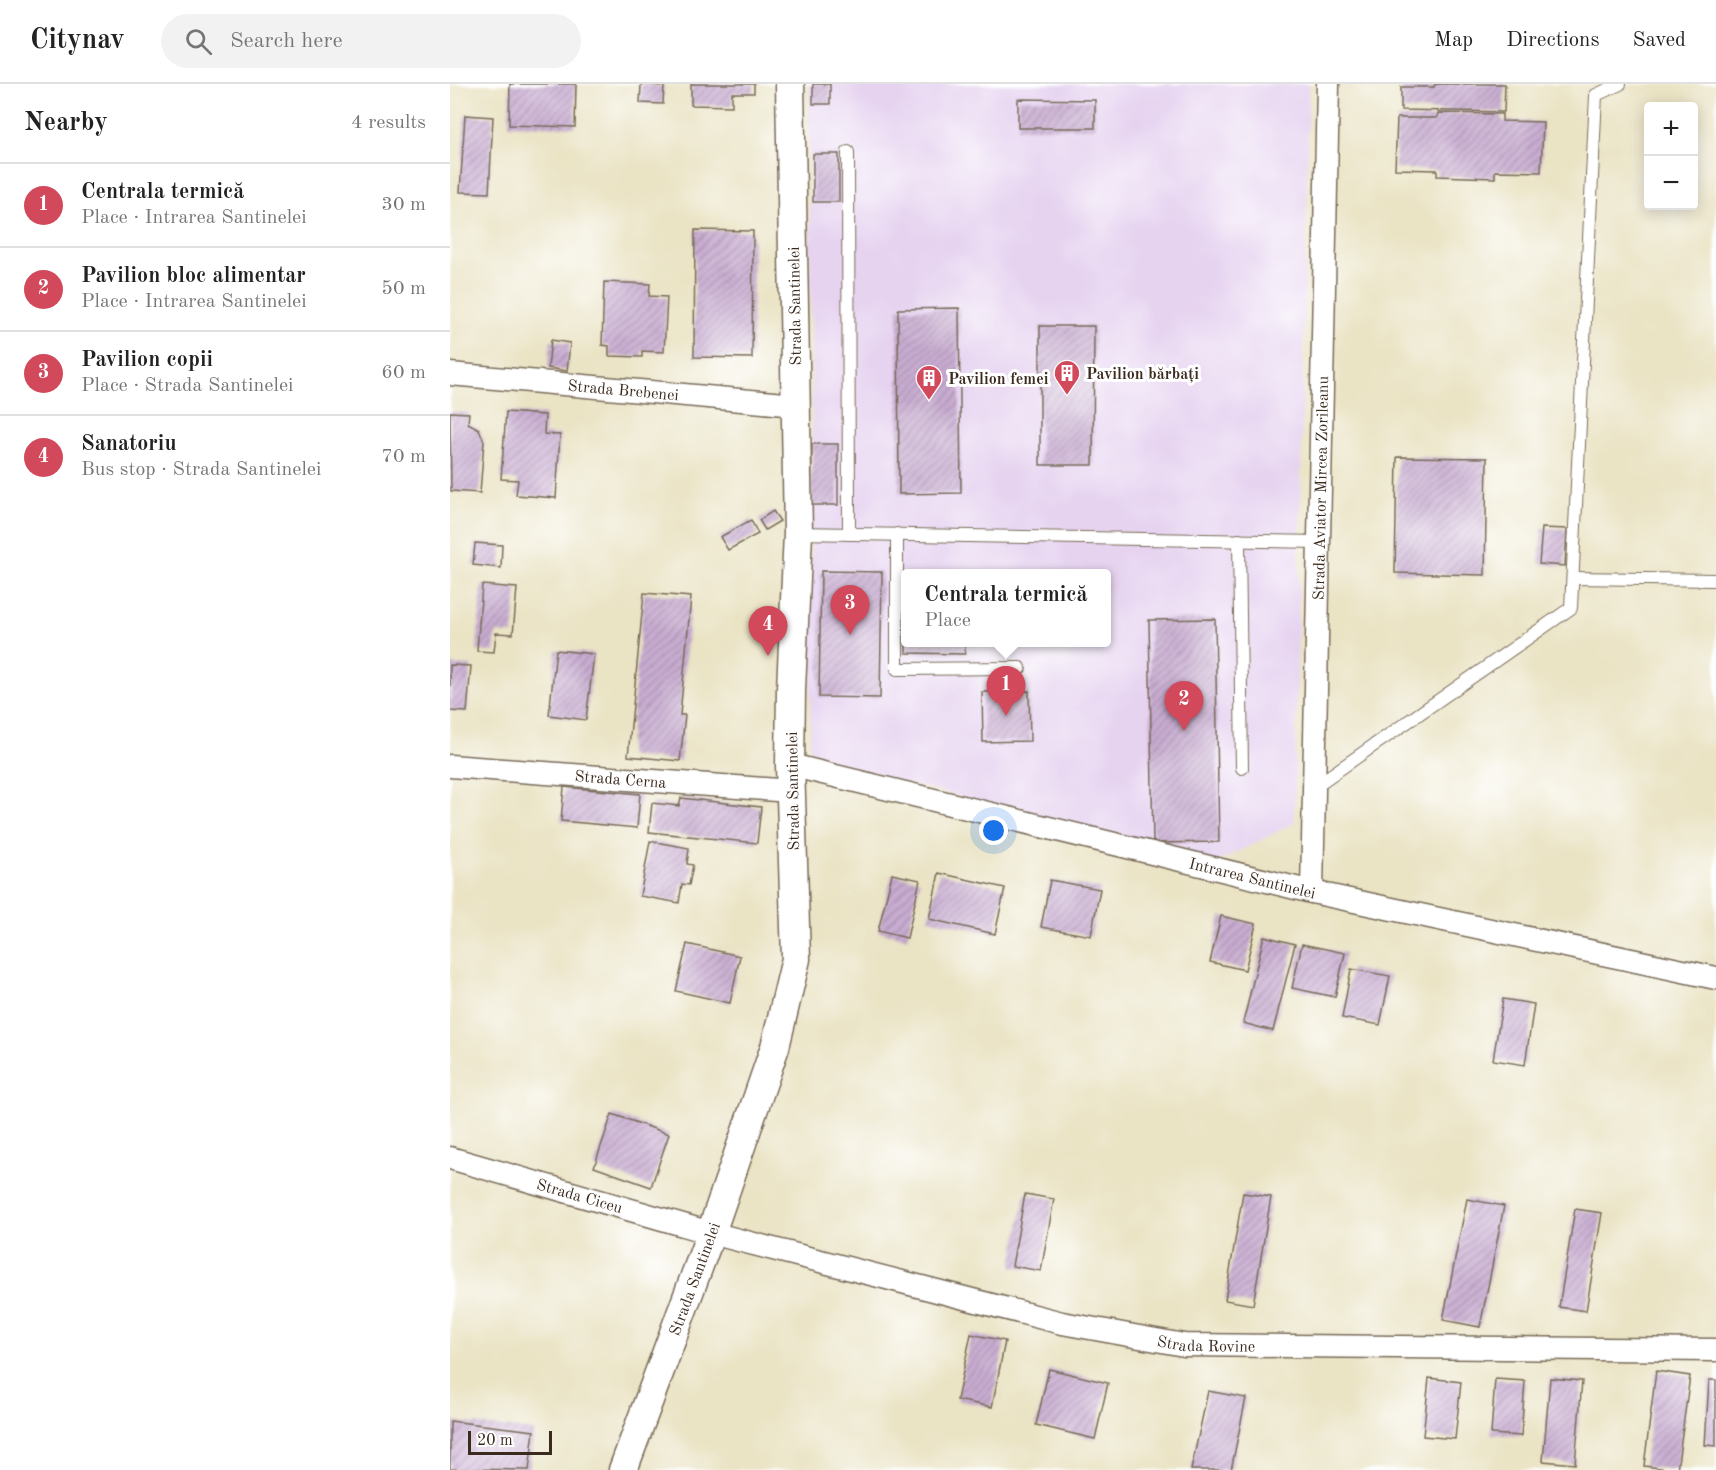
<!DOCTYPE html>
<html lang="en">
<head>
<meta charset="utf-8">
<style>
  :root { --surface:#fff; --page:#f2f2f2; --text:#222; --muted:#767676; --line:#e0e0e0; --accent:#d1495b }
  body { margin:0; font-family:"Old Standard TT",serif; background:var(--page); color:var(--text) }
  .controls { position:absolute; right:18px; top:18px; display:grid; overflow:hidden; border-radius:6px; box-shadow:0 3px 15px #0003 }
  .controls button { width:54px; height:54px; display:grid; place-items:center; padding:0; border:0; border-bottom:2px solid var(--line); background:var(--surface); color:var(--text); font:30px sans-serif }
  .scale { position:absolute; left:18px; bottom:15px; width:84px; box-sizing:border-box; padding-left:6px; border:3px solid #3b2a1e; border-top:0; font-size:16px; line-height:21px; white-space:nowrap; color:#3b2a1e; -webkit-text-stroke:4px #fff; paint-order:stroke }
  .you { position:absolute; left:544px; top:747px; width:21px; height:21px; margin:-15px; border:4px solid #fff; border-radius:50%; background:#1a73e8; box-shadow:0 0 0 9px #1a73e833 }
  .badge { display:grid; place-items:center; width:39px; height:39px; border-radius:50%; background:var(--accent); color:#fff; font-size:20px; font-weight:700 }
  .pin { position:absolute; translate:-50% -50px; filter:drop-shadow(0 2px 3px #0008) }
  .pin::after { content:''; position:absolute; top:32px; width:21px; height:18px; background:inherit; clip-path:polygon(0 0,100% 0,50% 100%) }
  .popup { position:absolute; left:451px; top:485px; width:210px; height:78px; box-sizing:border-box; display:grid; place-content:center; border-radius:6px; background:var(--surface); filter:drop-shadow(0 2px 4px #0005); font-size:20px; white-space:nowrap; color:var(--muted) }
  .popup b { font-size:22px; color:var(--text) }
  .popup::after { content:''; position:absolute; left:50%; top:100%; margin-left:-12px; border:12px solid transparent; border-top-color:var(--surface) }
  .list { margin:0; padding:0; list-style:none }
  h2 { display:flex; justify-content:space-between; align-items:center; height:78px; margin:0; padding:0 24px; font-size:26px }
  h2 small { font-size:20px; font-weight:400; color:var(--muted) }
  .list li { display:grid; grid-template-columns:39px 1fr auto; gap:18px; align-items:center; box-sizing:border-box; height:84px; padding:0 24px; border-top:2px solid var(--line) }
  .list b { display:block; font-size:22px; white-space:nowrap }
  .list p { margin:0; font-size:20px; white-space:nowrap; color:var(--muted) }
  .list em { font-size:20px; font-style:normal; color:var(--muted) }
  .icon { flex:none; width:33px; height:33px; fill:none; stroke:currentColor; stroke-width:2; stroke-linecap:round; stroke-linejoin:round }
  .map { position:relative; flex:none; width:1266px; height:1386px; overflow:hidden }
  header { display:flex; align-items:center; gap:36px; box-sizing:border-box; height:84px; padding:0 30px; background:var(--surface); border-bottom:2px solid var(--line) }
  header strong { font-size:28px }
  nav { display:flex; gap:33px; margin-inline-start:auto; font-size:21px }
  .search { width:420px; height:54px; background:var(--page); display:flex; align-items:center; gap:15px; box-sizing:border-box; padding:0 21px; border-radius:33px; color:var(--muted); font-size:22px }
  main { display:flex }
  aside { flex:1; background:var(--surface) }
  .map>svg:first-child { display:block }
  .built { fill:#e6d3f0; fill-rule:evenodd }
  .building { fill:url(#building-hatch) }
  .lines { fill:none; stroke-linecap:round; stroke-linejoin:round }
  .service-casing { stroke:#786b58; stroke-width:14 }
  .minor-casing { stroke:#786b58; stroke-width:25 }
  .tertiary-casing { stroke:#786b58; stroke-width:31 }
  .service { stroke:#fff; stroke-width:12 }
  .minor { stroke:#fff; stroke-width:22 }
  .tertiary { stroke:#fff; stroke-width:28 }
  .labels { text-anchor:middle; stroke-width:6; stroke-linejoin:round; paint-order:stroke }
  .street-label { font-size:16px; fill:#3b2a1e; stroke:#fff }
  .poi-label { font-size:16px; font-weight:bold; fill:#3b2a1e; stroke:#fff; text-anchor:start }
</style>
</head>
<body>
<header>
<strong>Citynav</strong>
<div class="search"><svg class="icon" aria-label="search" viewBox="0 0 24 24"><circle cx="10" cy="10" r="6"/><path d="M15 15l6 6"/></svg>Search here</div>
<nav><a>Map</a><a>Directions</a><a>Saved</a></nav>
</header>
<main>
<aside>
<h2>Nearby<small>4 results</small></h2>
<ul class="list">
<li><span class="badge">1</span><div><b>Centrala termică</b><p>Place · Intrarea Santinelei</p></div><em>30 m</em></li>
<li><span class="badge">2</span><div><b>Pavilion bloc alimentar</b><p>Place · Intrarea Santinelei</p></div><em>50 m</em></li>
<li><span class="badge">3</span><div><b>Pavilion copii</b><p>Place · Strada Santinelei</p></div><em>60 m</em></li>
<li><span class="badge">4</span><div><b>Sanatoriu</b><p>Bus stop · Strada Santinelei</p></div><em>70 m</em></li>
</ul>
</aside>
<div class="map">
<svg width="1266" height="1386" viewBox="0 0 1266 1386">
  <defs>
    <pattern id="building-hatch" width="6" height="6" patternUnits="userSpaceOnUse" patternTransform="scale(1.5)"><rect width="6" height="6" fill="#c9add2"/><path d="M-1 1l2-2M0 6l6-6M5 7l2-2" fill="none" stroke="#a48daa"/></pattern>
  </defs>
  <rect width="100%" height="100%" fill="#fff"/>
  <filter id="ink" filterUnits="userSpaceOnUse"><feTurbulence type="fractalNoise" baseFrequency=".0167" numOctaves="2"/><feDisplacementMap in="SourceGraphic" scale="12" xChannelSelector="R" yChannelSelector="G"/><feConvolveMatrix kernelMatrix="1 2 1 2 8 2 1 2 1" color-interpolation-filters="sRGB"/></filter>
  <filter id="wash" filterUnits="userSpaceOnUse"><feTurbulence type="fractalNoise" baseFrequency=".008" numOctaves="4" result="noise"/><feDisplacementMap in="SourceGraphic" scale="24" xChannelSelector="R" yChannelSelector="G"/><feGaussianBlur stdDeviation="1.35" result="paint"/><feColorMatrix in="noise" values="0 0 0 0 0 0 0 0 0 0 0 0 0 0 0 0 0 1.4 0 .05"/><feComposite in="paint" operator="in"/></filter>
  <g filter="url(#wash)">
    <rect width="100%" height="100%" fill="#eae3c4"/>
    <!-- built -->
    <path class="built" d="M 359,0 L 859,0 L 844,739 L 766,779 L 360,674 L 362,360 ZM 456,490 L 656,490 L 656,558 L 456,558 Z"/>
    <g id="blocks">
      <!-- building -->
      <g class="building">
        <path d="M 60,0 L 126,0 L 125,43 L 59,41 Z"/>
        <path d="M 191,0 L 214,2 L 213,20 L 190,19 Z"/>
        <path d="M 241,0 L 304,0 L 304,9 L 282,9 L 282,22 L 241,21 Z"/>
        <rect x="363" y="0" width="17" height="20"/>
        <path d="M 985,0 L 1055,0 L 1054,28 L 951,26 L 951,3 L 984,3 Z"/>
        <path d="M 568,15 L 645,16 L 645,44 L 568,44 Z"/>
        <path d="M 988,29 L 1052,30 L 1052,37 L 1093,38 L 1091,88 L 1045,87 L 1045,94 L 987,92 L 987,86 L 945,85 L 947,34 L 987,34 Z"/>
        <path d="M 15,31 L 43,33 L 39,109 L 10,108 Z"/>
        <rect x="363" y="70" width="26" height="48"/>
        <path d="M 245,146 L 303,147 L 302,274 L 244,273 Z"/>
        <path d="M 154,198 L 200,200 L 199,212 L 217,213 L 214,268 L 192,267 L 192,273 L 159,272 L 159,262 L 152,261 Z"/>
        <path d="M 509,224 L 511,409 L 449,410 L 448,225 Z"/>
        <path d="M 590,242 L 644,242 L 643,381 L 590,381 Z"/>
        <path d="M 101,256 L 120,259 L 117,287 L 98,284 Z"/>
        <path d="M 0,328 L 19,329 L 18,339 L 29,345 L 34,357 L 30,409 L 1,407 Z"/>
        <path d="M 56,328 L 95,331 L 94,350 L 110,351 L 106,414 L 66,411 L 68,396 L 51,395 Z"/>
        <path d="M 362,360 L 388,360 L 388,421 L 361,421 Z"/>
        <path d="M 947,373 L 1037,374 L 1035,491 L 945,489 Z"/>
        <path d="M 323,427 L 330,437 L 315,446 L 309,436 Z"/>
        <path d="M 301,436 L 308,450 L 278,466 L 270,453 Z"/>
        <path d="M 1092,444 L 1117,445 L 1115,482 L 1089,480 Z"/>
        <path d="M 25,459 L 52,461 L 51,484 L 23,481 Z"/>
        <path d="M 371,487 L 432,488 L 430,614 L 369,613 Z"/>
        <path d="M 32,501 L 67,504 L 63,550 L 46,549 L 44,568 L 27,567 Z"/>
        <path d="M 194,509 L 241,513 L 230,631 L 235,631 L 230,677 L 178,672 Z"/>
        <path d="M 765,535 L 769,758 L 703,759 L 699,536 Z"/>
        <path d="M 456,558 L 515,558 L 515,570 L 456,569 Z"/>
        <path d="M 106,566 L 144,570 L 136,636 L 99,631 Z"/>
        <path d="M 0,581 L 21,582 L 17,628 L 0,627 Z"/>
        <path d="M 579,607 L 580,657 L 533,658 L 532,608 Z"/>
        <path d="M 114,703 L 190,710 L 187,744 L 111,737 Z"/>
        <path d="M 231,714 L 311,723 L 307,759 L 199,748 L 202,719 L 229,722 Z"/>
        <path d="M 200,757 L 239,764 L 237,780 L 243,781 L 239,801 L 232,800 L 229,819 L 190,812 Z"/>
        <path d="M 489,789 L 555,804 L 545,850 L 479,835 Z"/>
        <path d="M 442,790 L 470,796 L 457,854 L 428,847 Z"/>
        <path d="M 600,796 L 650,805 L 641,852 L 591,843 Z"/>
        <path d="M 771,832 L 806,840 L 795,886 L 760,878 Z"/>
        <path d="M 814,852 L 845,860 L 823,947 L 793,939 Z"/>
        <path d="M 237,860 L 290,872 L 280,919 L 226,907 Z"/>
        <path d="M 852,860 L 895,869 L 885,913 L 842,904 Z"/>
        <path d="M 901,885 L 940,892 L 930,941 L 892,934 Z"/>
        <path d="M 1053,915 L 1084,920 L 1075,981 L 1043,976 Z"/>
        <path d="M 162,1030 L 219,1050 L 201,1103 L 144,1083 Z"/>
        <path d="M 793,1109 L 821,1113 L 803,1221 L 775,1216 Z"/>
        <path d="M 575,1110 L 604,1115 L 591,1187 L 562,1182 Z"/>
        <path d="M 1017,1115 L 1054,1122 L 1030,1243 L 993,1236 Z"/>
        <path d="M 1125,1125 L 1152,1129 L 1136,1227 L 1109,1223 Z"/>
        <path d="M 521,1250 L 555,1257 L 542,1323 L 507,1316 Z"/>
        <path d="M 599,1285 L 658,1299 L 645,1355 L 586,1341 Z"/>
        <path d="M 1206,1287 L 1240,1292 L 1227,1386 L 1194,1382 Z"/>
        <path d="M 979,1294 L 1011,1298 L 1005,1355 L 973,1352 Z"/>
        <path d="M 1100,1294 L 1132,1297 L 1125,1380 L 1093,1377 Z"/>
        <path d="M 1045,1295 L 1075,1297 L 1071,1352 L 1041,1350 Z"/>
        <path d="M 1259,1296 L 1266,1296 L 1266,1362 L 1255,1361 Z"/>
        <path d="M 758,1307 L 796,1314 L 781,1386 L 741,1386 Z"/>
        <path d="M 0,1337 L 84,1347 L 79,1386 L 0,1385 Z"/>
      </g>
    </g>
  </g>
  <g filter="url(#ink)">
    <use href="#blocks" fill-opacity="0" stroke="#786b58" stroke-width="1.5"/>
    <g class="lines">
      <!-- service casing -->
      <g class="service-casing">
        <g id="service">
          <path d="M 398,68 L 399,450"/>
          <path d="M 348,449 L 869,458"/>
          <path d="M 447,450 L 447,585 L 570,584"/>
          <path d="M 789,456 L 792,684"/>
          <path d="M 1123,494 L 1266,496"/>
          <path d="M 864,703 L 1121,524 L 1146,11 L 1170,0"/>
        </g>
      </g>
      <!-- minor casing -->
      <g class="minor-casing">
        <g id="minor">
          <path id="s1" d="M 0,290 L 346,321"/>
          <path id="s2" d="M 340,681 L 862,808 L 1266,894"/>
          <path id="s3" d="M 0,682 L 341,707"/>
          <path id="s4" d="M 862,808 L 878,0"/>
          <path id="s5" d="M 0,1074 L 261,1149 L 612,1239 L 734,1261 L 1266,1266"/>
        </g>
      </g>
      <!-- tertiary casing -->
      <g class="tertiary-casing">
        <g id="tertiary">
          <path id="s6" d="M 173,1386 L 261,1149 L 325,963 L 346,875 L 340,681 L 341,605 L 348,449 L 340,0"/>
        </g>
      </g>
      <!-- service -->
      <use href="#service" class="service"/>
      <!-- minor -->
      <use href="#minor" class="minor"/>
      <!-- tertiary -->
      <use href="#tertiary" class="tertiary"/>
    </g>
  </g>
  <!-- icons -->
  <defs>
    <g id="building-pin" transform="scale(1.35)"><path d="M0 17L-7.5 6A9.5 9.5 0 1 1 7.5 6Z" fill="#d1495b" stroke="#fff"/><path d="M-4-6H4V6H1V3H-1V6H-4ZM-2.5-4.3h1.7v1.8h-1.7ZM.8-4.3h1.7v1.8H.8ZM-2.5-1h1.7V.8h-1.7ZM.8-1h1.7V.8H.8Z" fill="#fff"/></g>
  </defs>
  <g fill-rule="evenodd">
    <use href="#building-pin" x="617" y="289"/>
    <use href="#building-pin" x="479" y="294"/>
  </g>
  <g class="labels">
    <!-- street labels -->
    <g class="street-label">
      <text transform="translate(344 222) rotate(-91)" y="6">Strada Santinelei</text>
      <text dy="6" stroke="none"><textPath href="#s1" startOffset="174">Strada Brebenei</textPath></text>
      <text dy="6" stroke="none"><textPath href="#s4" startOffset="404">Strada Aviator Mircea Zorileanu</textPath></text>
      <text dy="6" stroke="none"><textPath href="#s3" startOffset="171">Strada Cerna</textPath></text>
      <text transform="translate(342 707) rotate(-91)" y="6">Strada Santinelei</text>
      <text dy="6" stroke="none"><textPath href="#s2" startOffset="476">Intrarea Santinelei</textPath></text>
      <text dy="6" stroke="none"><textPath href="#s5" startOffset="135">Strada Ciceu</textPath></text>
      <text dy="6" stroke="none"><textPath href="#s6" startOffset="204">Strada Santinelei</textPath></text>
      <text dy="6" stroke="none"><textPath href="#s5" startOffset="780">Strada Rovine</textPath></text>
    </g>
    <!-- poi labels -->
    <g class="poi-label">
      <text x="636" y="295">Pavilion bărbați</text>
      <text x="498" y="300">Pavilion femei</text>
    </g>
  </g>
</svg>
<div class="controls">
<button>+</button>
<button>−</button>
</div>
<div class="scale">20 m</div>
<div class="you"></div>
<div class="pin badge" style="left:556px;top:632px">1</div>
<div class="popup"><b>Centrala termică</b>Place</div>
<div class="pin badge" style="left:734px;top:647px">2</div>
<div class="pin badge" style="left:400px;top:551px">3</div>
<div class="pin badge" style="left:318px;top:572px">4</div>
</div>
</main>
</body>
</html>
